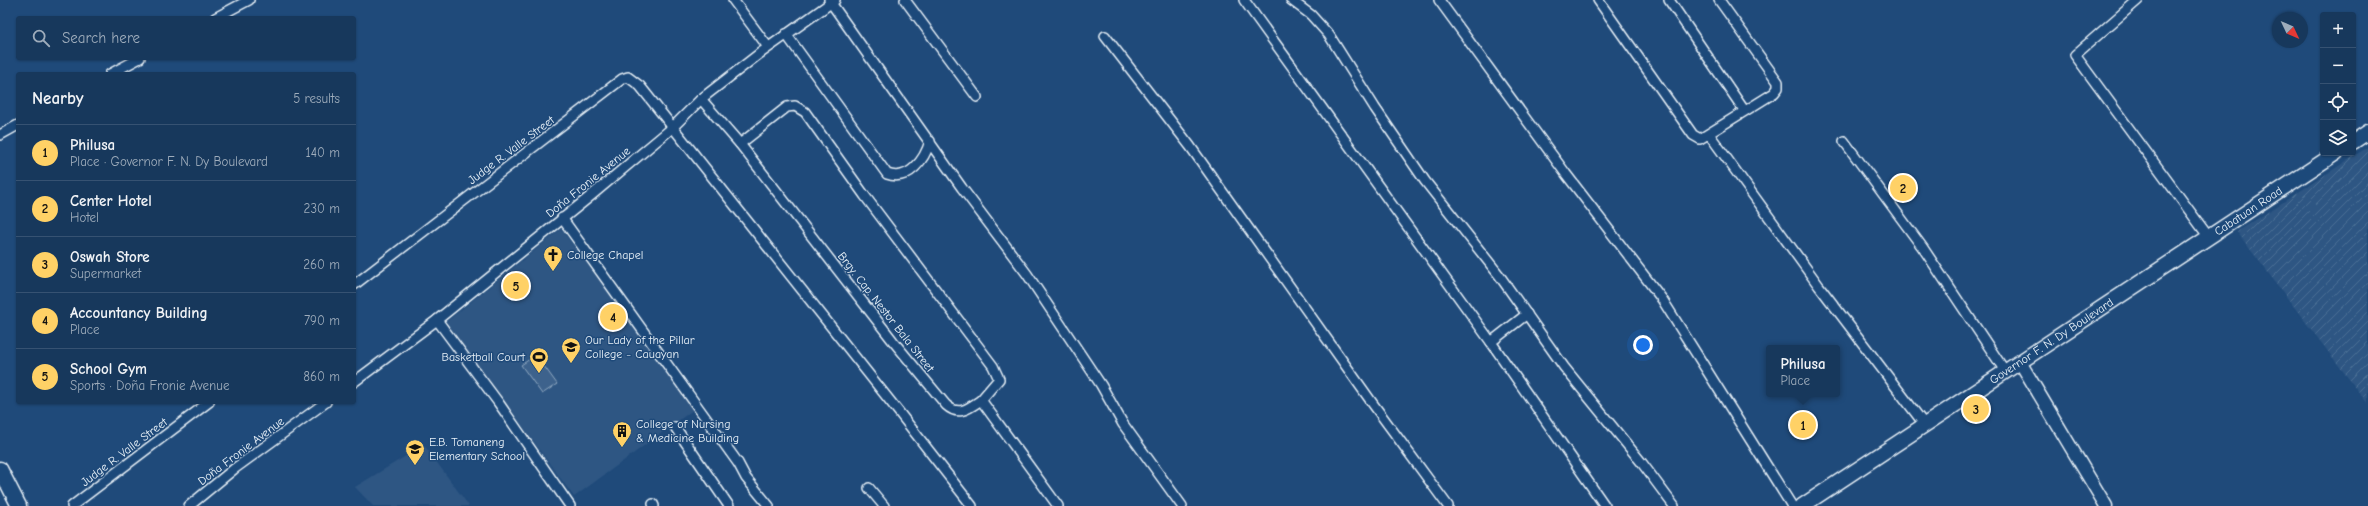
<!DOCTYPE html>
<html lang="en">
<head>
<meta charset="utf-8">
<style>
  :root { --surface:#17385c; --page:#244365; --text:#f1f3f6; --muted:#9eacbb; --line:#365272; --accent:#ffd166 }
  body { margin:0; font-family:"Comic Neue",sans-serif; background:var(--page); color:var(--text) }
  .controls { position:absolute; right:12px; top:12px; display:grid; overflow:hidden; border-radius:4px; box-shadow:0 1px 3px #0004 }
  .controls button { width:36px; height:36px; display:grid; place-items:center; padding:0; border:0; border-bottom:1px solid var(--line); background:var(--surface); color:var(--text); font:20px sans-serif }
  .compass { position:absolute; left:2272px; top:12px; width:36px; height:36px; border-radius:50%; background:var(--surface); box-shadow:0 1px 3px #0004; rotate:134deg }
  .you { position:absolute; left:1643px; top:345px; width:14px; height:14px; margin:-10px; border:3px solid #fff; border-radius:50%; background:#1a73e8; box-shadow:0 0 0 6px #1a73e833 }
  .badge { display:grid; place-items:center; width:26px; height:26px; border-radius:50%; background:var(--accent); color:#111; font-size:13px; font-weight:700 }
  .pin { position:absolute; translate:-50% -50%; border:2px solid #fff; box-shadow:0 1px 4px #0006 }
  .popup { position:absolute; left:1766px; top:345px; width:74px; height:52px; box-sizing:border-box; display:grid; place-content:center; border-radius:4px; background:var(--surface); filter:drop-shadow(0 1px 3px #0005); font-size:13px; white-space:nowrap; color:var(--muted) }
  .popup b { font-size:15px; color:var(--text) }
  .popup::after { content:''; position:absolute; left:50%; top:100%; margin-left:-8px; border:8px solid transparent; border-top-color:var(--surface) }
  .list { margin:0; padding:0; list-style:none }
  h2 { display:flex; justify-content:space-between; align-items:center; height:52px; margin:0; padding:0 16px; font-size:17px }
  h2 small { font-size:13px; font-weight:400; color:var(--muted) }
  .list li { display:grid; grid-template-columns:26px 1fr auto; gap:12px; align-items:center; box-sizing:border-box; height:56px; padding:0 16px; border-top:1px solid var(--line) }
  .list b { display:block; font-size:15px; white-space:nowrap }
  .list p { margin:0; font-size:13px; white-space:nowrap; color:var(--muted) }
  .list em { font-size:13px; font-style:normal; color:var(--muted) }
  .icon { flex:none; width:22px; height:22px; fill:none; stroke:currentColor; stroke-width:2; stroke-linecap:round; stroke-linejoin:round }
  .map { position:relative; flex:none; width:2368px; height:506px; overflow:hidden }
  .search { position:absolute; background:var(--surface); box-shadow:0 1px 3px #0004; left:16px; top:16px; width:340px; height:44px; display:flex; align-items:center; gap:10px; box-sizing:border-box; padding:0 14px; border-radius:4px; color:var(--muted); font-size:15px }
  .panel { position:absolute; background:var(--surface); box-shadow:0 1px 3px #0004; left:16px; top:72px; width:340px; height:332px; border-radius:4px }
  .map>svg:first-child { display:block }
  .built { fill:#2e5683 }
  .industrial { fill:url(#industrial-furrows) }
  .garden { fill:#3c628c; stroke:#92aac2 }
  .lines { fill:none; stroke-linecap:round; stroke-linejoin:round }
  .minor-casing { stroke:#e8f1f8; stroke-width:12 }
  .secondary-casing { stroke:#e8f1f8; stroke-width:15 }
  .trunk-casing { stroke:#e8f1f8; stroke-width:17 }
  .minor { stroke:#1f4a7a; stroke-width:9 }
  .secondary { stroke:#1f4a7a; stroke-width:12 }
  .trunk { stroke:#1f4a7a; stroke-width:14 }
  .labels { text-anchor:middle; stroke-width:3; stroke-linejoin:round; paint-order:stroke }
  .street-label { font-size:12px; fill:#e8f1f8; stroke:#1f4a7a }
  .poi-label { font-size:12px; fill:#e8f1f8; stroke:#1f4a7a; text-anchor:start }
</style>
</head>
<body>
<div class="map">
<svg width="2368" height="506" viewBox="0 0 2368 506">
  <defs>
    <pattern id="industrial-furrows" width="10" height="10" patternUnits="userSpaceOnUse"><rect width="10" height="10" fill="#2e5683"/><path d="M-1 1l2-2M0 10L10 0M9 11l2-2" fill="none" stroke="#4c6f95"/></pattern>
  </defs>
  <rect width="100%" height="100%" fill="#1f4a7a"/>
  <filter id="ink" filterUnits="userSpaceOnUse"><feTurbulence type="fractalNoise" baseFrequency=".025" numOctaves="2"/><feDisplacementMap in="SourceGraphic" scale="8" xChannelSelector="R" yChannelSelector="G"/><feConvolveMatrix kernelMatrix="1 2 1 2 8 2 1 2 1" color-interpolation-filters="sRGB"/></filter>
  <g filter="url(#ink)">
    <!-- built -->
    <g class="built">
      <path d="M 561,229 L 697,407 L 574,497 L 446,322 Z"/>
      <path d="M 424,445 L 469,506 L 373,506 L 355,487 Z"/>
    </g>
    <!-- industrial -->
    <path class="industrial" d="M 2368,147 L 2368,404 L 2237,232 Z"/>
    <!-- garden -->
    <path class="garden" d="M 536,355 L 557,384 L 542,394 L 521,365 Z"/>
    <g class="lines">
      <!-- minor casing -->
      <g class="minor-casing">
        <g id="minor">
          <path d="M 733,0 L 768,47"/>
          <path d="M 829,0 L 962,188 L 1027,274 L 1101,385 L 1123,424 L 1182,506"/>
          <path d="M 905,0 L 977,97"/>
          <path d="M 1244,0 L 1491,342 L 1527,314"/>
          <path d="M 1291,0 L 1311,15 L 1329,35 L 1375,108 L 1425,181 L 1499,275 L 1564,367 L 1642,463 L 1674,506"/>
          <path d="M 1439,0 L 1566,174 L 1662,299 L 1792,506"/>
          <path d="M 1598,0 L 1693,135 L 1700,139 L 1774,93 L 1778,88 L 1778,82 L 1719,0"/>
          <path d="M 1669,0 L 1744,110"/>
          <path d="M 2138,0 L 2075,55 L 2208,236"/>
          <path d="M 215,18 L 249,0"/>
          <path d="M 786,34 L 887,174 C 909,182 925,159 930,141"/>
          <path d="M 1105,36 L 1190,146 L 1373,404 L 1448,506"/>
          <path d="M 110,74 L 140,58"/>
          <path d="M 701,99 L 740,144 L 893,341 L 946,405 C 959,417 969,408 981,400 L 1058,506"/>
          <path d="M 1709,134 L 1819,286 L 1924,424"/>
          <path d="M 0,135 L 18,125"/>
          <path d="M 1844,141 L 1923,248 L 2005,371"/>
          <path d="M 740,144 L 787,107 L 795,106 L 805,112 L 865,196 L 993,366 L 999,379 L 981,400"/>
          <path d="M 562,218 L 738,463 L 746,478 L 769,506"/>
          <path d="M 354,285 L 622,79 L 628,77 L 640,86 L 898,411 L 972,506"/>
          <path d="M 437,320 L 498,402 L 570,506"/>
          <path d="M 1491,342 L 1605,506"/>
          <path d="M 354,382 L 437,320 L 587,199 L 672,128 L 701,99 L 759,54 L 835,0"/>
          <path d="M 675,427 L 729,506"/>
          <path d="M 869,488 L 884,506"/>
          <path d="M 653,504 L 654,506"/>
          <path d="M 72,506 L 209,402"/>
          <path d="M 189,506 L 234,469 L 326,402"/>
        </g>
      </g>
      <!-- secondary casing -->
      <g class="secondary-casing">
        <path id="secondary" d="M 2020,362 L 2106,506"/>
      </g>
      <!-- trunk casing -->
      <g class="trunk-casing">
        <g id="trunk">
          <path d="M 2353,142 L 2368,132"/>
          <path d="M 0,469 L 19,506"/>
          <path id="s1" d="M 1802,506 L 2336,153"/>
        </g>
      </g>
      <!-- minor -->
      <use href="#minor" class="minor"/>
      <!-- secondary -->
      <use href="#secondary" class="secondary"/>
      <!-- trunk -->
      <use href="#trunk" class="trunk"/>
    </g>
  </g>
  <!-- icons -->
  <defs>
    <g id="church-pin" transform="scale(1)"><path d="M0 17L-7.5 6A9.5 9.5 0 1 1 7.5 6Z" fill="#ffd166" stroke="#1f4a7a"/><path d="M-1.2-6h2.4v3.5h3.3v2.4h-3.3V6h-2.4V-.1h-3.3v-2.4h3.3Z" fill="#111"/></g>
    <g id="university-pin" transform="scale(1)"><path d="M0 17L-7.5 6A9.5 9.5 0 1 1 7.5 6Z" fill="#ffd166" stroke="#1f4a7a"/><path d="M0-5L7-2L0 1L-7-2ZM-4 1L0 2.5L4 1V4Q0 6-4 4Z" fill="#111"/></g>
    <g id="stadium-pin" transform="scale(1)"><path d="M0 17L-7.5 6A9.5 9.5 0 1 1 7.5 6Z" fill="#ffd166" stroke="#1f4a7a"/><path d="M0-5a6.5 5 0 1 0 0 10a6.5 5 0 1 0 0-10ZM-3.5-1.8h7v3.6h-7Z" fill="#111"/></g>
    <g id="building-pin" transform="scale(1)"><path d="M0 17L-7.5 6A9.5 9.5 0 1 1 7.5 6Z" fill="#ffd166" stroke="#1f4a7a"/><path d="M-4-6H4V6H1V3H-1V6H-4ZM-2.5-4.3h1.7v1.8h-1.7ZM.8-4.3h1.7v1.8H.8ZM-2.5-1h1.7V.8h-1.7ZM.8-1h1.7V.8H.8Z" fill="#111"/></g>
    <g id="school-pin" transform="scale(1)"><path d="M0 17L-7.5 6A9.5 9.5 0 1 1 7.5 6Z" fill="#ffd166" stroke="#1f4a7a"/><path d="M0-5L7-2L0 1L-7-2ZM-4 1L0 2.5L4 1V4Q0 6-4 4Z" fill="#111"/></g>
  </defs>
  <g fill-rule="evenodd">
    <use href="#church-pin" x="553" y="255"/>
    <use href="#university-pin" x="571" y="347"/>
    <use href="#stadium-pin" x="539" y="357"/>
    <use href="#building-pin" x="622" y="431"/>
    <use href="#school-pin" x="415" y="449"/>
  </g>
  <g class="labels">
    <!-- street labels -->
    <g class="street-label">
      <text transform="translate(511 150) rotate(-37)" y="4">Judge R. Valle Street</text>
      <text transform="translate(588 182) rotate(-39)" y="4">Doña Fronie Avenue</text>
      <text dy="4" stroke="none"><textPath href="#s1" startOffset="535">Cabatuan Road</textPath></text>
      <text transform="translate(886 312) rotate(52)" y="4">Brgy. Cap. Nestor Bala Street</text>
      <text dy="4" stroke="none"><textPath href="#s1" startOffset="299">Governor F. N. Dy Boulevard</textPath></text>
      <text transform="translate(241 451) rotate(-37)" y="4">Doña Fronie Avenue</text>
      <text transform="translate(124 452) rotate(-37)" y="4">Judge R. Valle Street</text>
    </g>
    <!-- poi labels -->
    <g class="poi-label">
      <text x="567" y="259">College Chapel</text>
      <text x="585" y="344">Our Lady of the Pillar<tspan x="585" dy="14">College - Cauayan</tspan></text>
      <text x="525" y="361" text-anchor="end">Basketball Court</text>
      <text x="636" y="428">College of Nursing<tspan x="636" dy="14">&amp; Medicine Building</tspan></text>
      <text x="429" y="446">E.B. Tomaneng<tspan x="429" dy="14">Elementary School</tspan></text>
    </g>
  </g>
</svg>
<div class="controls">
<button>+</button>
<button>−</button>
<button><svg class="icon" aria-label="locate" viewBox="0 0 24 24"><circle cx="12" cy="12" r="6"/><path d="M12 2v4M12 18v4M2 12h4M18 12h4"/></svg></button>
<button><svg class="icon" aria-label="layers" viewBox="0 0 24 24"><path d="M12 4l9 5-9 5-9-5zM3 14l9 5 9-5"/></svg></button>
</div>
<svg class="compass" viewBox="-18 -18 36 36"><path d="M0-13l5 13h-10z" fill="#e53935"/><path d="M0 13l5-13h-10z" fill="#9eacbb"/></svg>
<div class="you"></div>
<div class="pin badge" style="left:1803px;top:425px">1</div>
<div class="popup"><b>Philusa</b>Place</div>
<div class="pin badge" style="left:1903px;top:188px">2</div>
<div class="pin badge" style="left:1976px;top:409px">3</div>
<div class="pin badge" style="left:613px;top:317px">4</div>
<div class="pin badge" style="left:516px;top:286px">5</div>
<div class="search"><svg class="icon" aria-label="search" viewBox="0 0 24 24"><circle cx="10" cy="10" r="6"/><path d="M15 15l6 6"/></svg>Search here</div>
<section class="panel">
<h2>Nearby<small>5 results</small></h2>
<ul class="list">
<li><span class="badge">1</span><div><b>Philusa</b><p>Place · Governor F. N. Dy Boulevard</p></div><em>140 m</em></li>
<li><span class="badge">2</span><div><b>Center Hotel</b><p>Hotel</p></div><em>230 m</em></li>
<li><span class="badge">3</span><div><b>Oswah Store</b><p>Supermarket</p></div><em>260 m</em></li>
<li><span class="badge">4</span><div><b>Accountancy Building</b><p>Place</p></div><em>790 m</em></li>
<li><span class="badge">5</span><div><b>School Gym</b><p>Sports · Doña Fronie Avenue</p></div><em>860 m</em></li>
</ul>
</section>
</div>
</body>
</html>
